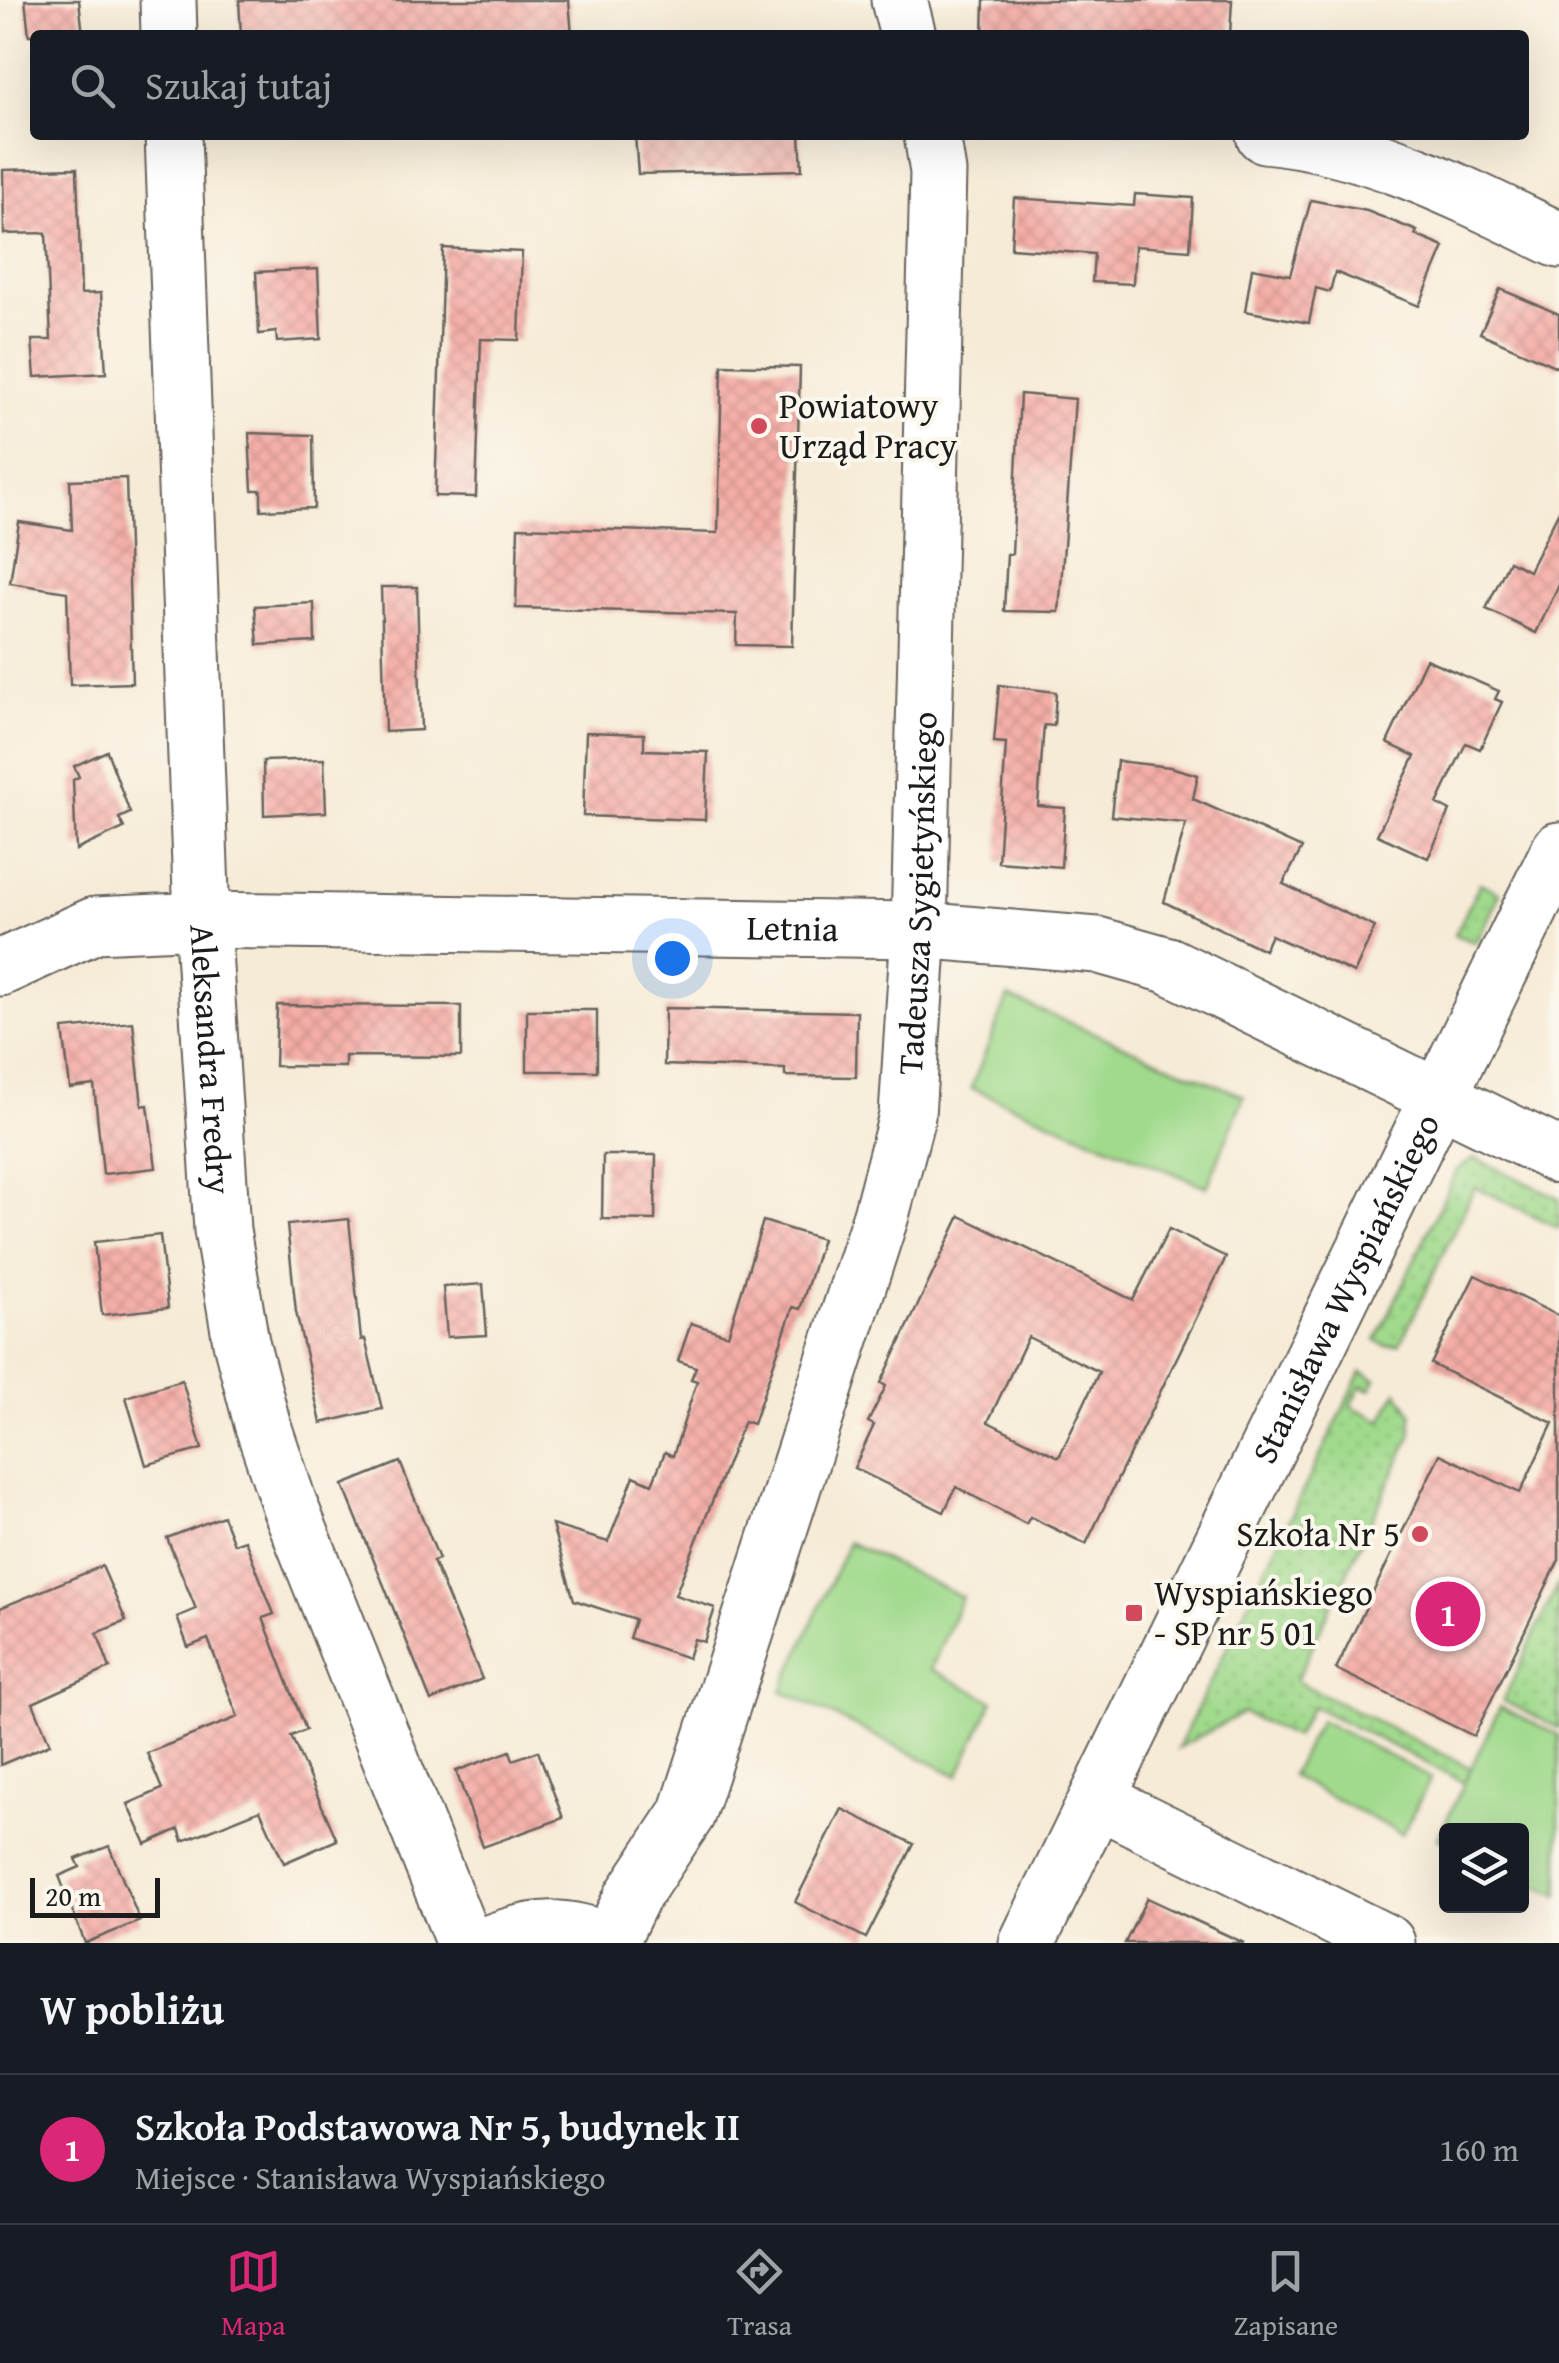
<!DOCTYPE html>
<html lang="pl">
<head>
<meta charset="utf-8">
<style>
  :root { --surface:#171b24; --page:#20242c; --text:#f1f3f6; --muted:#9ea1a6; --line:#363941; --accent:#db2777 }
  body { margin:0; font-family:"Gentium Book Plus",serif; background:var(--page); color:var(--text) }
  .controls { position:absolute; right:30px; bottom:30px; display:grid; overflow:hidden; border-radius:10px; box-shadow:0 10px 40px #0002 }
  .controls button { width:90px; height:90px; display:grid; place-items:center; padding:0; border:0; border-bottom:2px solid var(--line); background:var(--surface); color:var(--text); font:50px sans-serif }
  .scale { position:absolute; left:30px; bottom:25px; width:130px; box-sizing:border-box; padding-left:10px; border:5px solid #1c1c1c; border-top:0; font-size:28px; line-height:35px; white-space:nowrap; color:#1c1c1c; -webkit-text-stroke:8px #fbf7ec; paint-order:stroke }
  .you { position:absolute; left:672px; top:958px; width:35px; height:35px; margin:-25px; border:8px solid #fff; border-radius:50%; background:#1a73e8; box-shadow:0 0 0 15px #1a73e833 }
  .badge { display:grid; place-items:center; width:65px; height:65px; border-radius:50%; background:var(--accent); color:#fff; font-size:32px; font-weight:700 }
  .pin { position:absolute; translate:-50% -50%; border:5px solid #fff; box-shadow:0 2px 10px #0006 }
  .list { margin:0; padding:0; list-style:none }
  h2 { display:flex; justify-content:space-between; align-items:center; height:130px; margin:0; padding:0 40px; font-size:42px }
  h2 small { font-size:32px; font-weight:400; color:var(--muted) }
  .list li { display:grid; grid-template-columns:65px 1fr auto; gap:30px; align-items:center; box-sizing:border-box; height:150px; padding:0 40px; border-top:2px solid var(--line) }
  .list b { display:block; font-size:38px; white-space:nowrap }
  .list p { margin:0; font-size:32px; white-space:nowrap; color:var(--muted) }
  .list em { font-size:32px; font-style:normal; color:var(--muted) }
  .icon { flex:none; width:55px; height:55px; fill:none; stroke:currentColor; stroke-width:2; stroke-linecap:round; stroke-linejoin:round }
  .map { position:relative; flex:none; width:1559px; height:1943px; overflow:hidden }
  .search { position:absolute; background:var(--surface); box-shadow:0 10px 40px #0002; left:30px; right:30px; top:30px; height:110px; display:flex; align-items:center; gap:25px; box-sizing:border-box; padding:0 35px; border-radius:10px; color:var(--muted); font-size:38px }
  .sheet { height:280px; background:var(--surface) }
  nav { display:flex; justify-content:space-around; align-items:center; box-sizing:border-box; height:140px; border-top:2px solid var(--line); background:var(--surface); font-size:28px; color:var(--muted) }
  nav a { display:grid; justify-items:center; gap:5px }
  nav .on { color:var(--accent) }
  .map>svg:first-child { display:block }
  .grass { fill:url(#grass-dots); stroke:#5e7b54; stroke-width:2.5 }
  .park { fill:#a1da8d; stroke:#5e7b54; stroke-width:2.5 }
  .building { fill:url(#building-cross-hatch); fill-rule:evenodd }
  .lines { fill:none; stroke-linecap:round; stroke-linejoin:round }
  .minor-casing { stroke:#68645d; stroke-width:59 }
  .minor { stroke:#fff; stroke-width:55 }
  .poi-dot { fill:#d1495b; stroke:#fbf7ec; stroke-width:4 }
  .labels { text-anchor:middle; stroke-width:8; stroke-linejoin:round; paint-order:stroke }
  .poi-label { font-size:35px; fill:#1c1c1c; stroke:#fbf7ec; text-anchor:start }
  .street-label { font-size:35px; fill:#1c1c1c; stroke:#fbf7ec }
</style>
</head>
<body>
<div class="map">
<svg width="1559" height="1943" viewBox="0 0 1559 1943">
  <defs>
    <pattern id="grass-dots" width="8" height="8" patternUnits="userSpaceOnUse" patternTransform="scale(2.5)"><rect width="8" height="8" fill="#a1da8d"/><path d="M2 2h.1M6 6h.1" fill="none" stroke="#8aba79" stroke-width="1.8" stroke-linecap="round"/></pattern>
    <pattern id="building-cross-hatch" width="8" height="8" patternUnits="userSpaceOnUse" patternTransform="scale(2.5)"><rect width="8" height="8" fill="#f5ada7"/><path d="M0 0l8 8M0 8l8-8" fill="none" stroke="#d1948f"/></pattern>
  </defs>
  <rect width="100%" height="100%" fill="#fbf7ec"/>
  <filter id="ink" filterUnits="userSpaceOnUse"><feTurbulence type="fractalNoise" baseFrequency=".01" numOctaves="2"/><feDisplacementMap in="SourceGraphic" scale="20" xChannelSelector="R" yChannelSelector="G"/><feConvolveMatrix kernelMatrix="1 2 1 2 8 2 1 2 1" color-interpolation-filters="sRGB"/></filter>
  <filter id="wash" filterUnits="userSpaceOnUse"><feTurbulence type="fractalNoise" baseFrequency=".0048" numOctaves="4" result="noise"/><feDisplacementMap in="SourceGraphic" scale="40" xChannelSelector="R" yChannelSelector="G"/><feGaussianBlur stdDeviation="2.25" result="paint"/><feColorMatrix in="noise" values="0 0 0 0 0 0 0 0 0 0 0 0 0 0 0 0 0 1.4 0 .05"/><feComposite in="paint" operator="in"/></filter>
  <g filter="url(#wash)">
    <rect width="100%" height="100%" fill="#f6ebd7"/>
    <!-- grass -->
    <g class="grass">
      <path d="M 1480,883 L 1500,893 L 1477,943 L 1455,935 Z"/>
      <path d="M 1475,1158 L 1559,1198 L 1559,1228 L 1475,1187 L 1403,1338 L 1399,1344 L 1386,1346 L 1376,1341 L 1457,1170 Z"/>
      <path d="M 1361,1372 L 1376,1379 L 1370,1390 L 1361,1386 L 1351,1406 L 1382,1421 L 1397,1391 L 1412,1414 L 1411,1436 L 1296,1681 L 1471,1768 L 1464,1782 L 1312,1706 L 1295,1737 L 1243,1713 L 1178,1748 Z"/>
      <path d="M 1559,1582 L 1559,1728 L 1503,1701 Z"/>
    </g>
    <!-- park -->
    <g class="park">
      <path d="M 1008,997 L 1244,1096 L 1207,1187 L 971,1088 Z"/>
      <path d="M 848,1542 L 962,1597 L 931,1669 L 993,1701 L 958,1776 L 782,1691 Z"/>
      <path d="M 1500,1707 L 1559,1735 L 1559,1896 L 1522,1878 L 1522,1830 L 1446,1830 L 1446,1842 L 1438,1838 Z"/>
      <path d="M 1320,1720 L 1431,1778 L 1402,1834 L 1291,1776 Z"/>
    </g>
    <g id="blocks">
      <!-- building -->
      <g class="building">
        <path d="M 25,0 L 79,0 L 83,35 L 29,35 Z"/>
        <path d="M 239,0 L 569,0 L 572,35 L 241,35 Z"/>
        <path d="M 984,0 L 1232,0 L 1230,35 L 983,35 Z"/>
        <path d="M 635,135 L 800,135 L 802,170 L 638,174 Z"/>
        <path d="M 77,168 L 81,294 L 101,293 L 106,373 L 35,377 L 32,340 L 51,340 L 46,233 L 4,234 L 3,170 Z"/>
        <path d="M 1135,194 L 1193,198 L 1190,250 L 1135,246 L 1133,284 L 1092,282 L 1094,254 L 1011,248 L 1014,198 L 1134,206 Z"/>
        <path d="M 1311,200 L 1367,211 L 1417,231 L 1415,235 L 1444,247 L 1419,306 L 1335,272 L 1330,292 L 1316,288 L 1309,323 L 1245,311 L 1252,268 L 1290,275 Z"/>
        <path d="M 443,248 L 522,252 L 519,340 L 481,339 L 476,497 L 435,496 Z"/>
        <path d="M 318,269 L 321,339 L 277,342 L 276,332 L 259,334 L 256,272 Z"/>
        <path d="M 1500,289 L 1559,314 L 1559,368 L 1480,333 Z"/>
        <path d="M 722,365 L 800,367 L 792,646 L 736,645 L 737,614 L 516,608 L 518,527 L 718,533 Z"/>
        <path d="M 1020,394 L 1075,399 L 1059,612 L 1004,611 L 1007,554 L 1012,554 Z"/>
        <path d="M 249,433 L 313,435 L 314,508 L 261,510 L 261,490 L 252,490 Z"/>
        <path d="M 126,478 L 132,683 L 70,685 L 67,592 L 10,583 L 19,522 L 72,530 L 70,480 Z"/>
        <path d="M 1559,511 L 1559,585 L 1536,633 L 1486,609 L 1509,561 L 1529,571 Z"/>
        <path d="M 381,587 L 417,587 L 421,730 L 385,732 Z"/>
        <path d="M 314,603 L 315,642 L 258,645 L 255,606 Z"/>
        <path d="M 1426,659 L 1499,691 L 1495,699 L 1502,702 L 1480,749 L 1466,743 L 1437,804 L 1450,811 L 1428,858 L 1377,835 L 1415,756 L 1387,743 Z"/>
        <path d="M 999,685 L 1056,692 L 1054,726 L 1044,725 L 1038,806 L 1065,808 L 1061,867 L 998,862 L 1006,743 L 994,742 Z"/>
        <path d="M 586,732 L 644,734 L 644,750 L 708,752 L 705,820 L 583,816 Z"/>
        <path d="M 107,751 L 130,813 L 119,818 L 124,828 L 76,850 L 73,780 L 79,777 L 74,766 Z"/>
        <path d="M 324,759 L 326,812 L 264,815 L 263,761 Z"/>
        <path d="M 1117,761 L 1170,767 L 1198,775 L 1193,799 L 1302,848 L 1283,884 L 1375,927 L 1354,973 L 1271,935 L 1264,950 L 1164,902 L 1186,823 L 1111,816 Z"/>
        <path d="M 277,1005 L 461,1006 L 461,1057 L 345,1056 L 345,1067 L 275,1066 Z"/>
        <path d="M 665,1008 L 857,1012 L 856,1077 L 785,1076 L 785,1069 L 664,1065 Z"/>
        <rect x="527" y="1010" width="70" height="61"/>
        <path d="M 133,1022 L 142,1106 L 148,1105 L 156,1168 L 103,1174 L 94,1085 L 70,1088 L 63,1029 Z"/>
        <path d="M 603,1155 L 656,1155 L 655,1220 L 602,1219 Z"/>
        <path d="M 960,1216 L 1133,1300 L 1169,1229 L 1226,1257 L 1086,1544 L 1030,1517 L 1026,1524 L 956,1487 L 944,1512 L 854,1468 L 874,1425 L 868,1422 L 886,1386 L 881,1383 ZM 1028,1337 L 1099,1372 L 1059,1457 L 988,1422 Z"/>
        <path d="M 349,1219 L 361,1340 L 365,1339 L 382,1409 L 321,1423 L 296,1312 L 287,1225 Z"/>
        <path d="M 763,1221 L 822,1239 L 800,1309 L 793,1307 L 753,1424 L 744,1421 L 675,1595 L 715,1608 L 704,1642 L 694,1639 L 688,1658 L 629,1638 L 635,1620 L 574,1600 L 552,1525 L 608,1542 L 634,1476 L 652,1484 L 665,1452 L 673,1456 L 697,1381 L 691,1379 L 696,1367 L 678,1361 L 691,1323 L 728,1335 Z"/>
        <path d="M 160,1235 L 168,1308 L 102,1315 L 94,1242 Z"/>
        <path d="M 1475,1275 L 1559,1316 L 1559,1560 L 1474,1736 L 1336,1669 L 1440,1454 L 1520,1493 L 1553,1423 L 1431,1364 Z"/>
        <path d="M 483,1284 L 487,1335 L 447,1337 L 443,1287 Z"/>
        <path d="M 182,1380 L 202,1449 L 146,1465 L 126,1397 Z"/>
        <path d="M 400,1462 L 439,1559 L 433,1561 L 482,1679 L 431,1701 L 343,1485 Z"/>
        <path d="M 223,1516 L 234,1544 L 245,1540 L 274,1614 L 263,1618 L 306,1730 L 291,1736 L 337,1840 L 284,1863 L 260,1810 L 183,1841 L 179,1829 L 146,1844 L 128,1804 L 162,1789 L 147,1753 L 238,1717 L 208,1639 L 188,1647 L 177,1617 L 196,1609 L 167,1538 Z"/>
        <path d="M 102,1566 L 126,1621 L 97,1633 L 110,1668 L 33,1703 L 50,1744 L 0,1765 L 0,1608 Z"/>
        <path d="M 510,1751 L 513,1760 L 538,1751 L 563,1818 L 483,1847 L 456,1771 Z"/>
        <path d="M 842,1809 L 914,1844 L 866,1938 L 795,1902 Z"/>
        <path d="M 109,1846 L 140,1921 L 85,1943 L 59,1876 L 80,1867 L 76,1859 Z"/>
        <path d="M 1147,1898 L 1244,1943 L 1125,1943 Z"/>
      </g>
    </g>
  </g>
  <g filter="url(#ink)">
    <use href="#blocks" fill-opacity="0" stroke="#68645d" stroke-width="2.5"/>
    <g class="lines">
      <!-- minor casing -->
      <g class="minor-casing">
        <g id="minor">
          <path d="M 168,0 L 169,35"/>
          <path d="M 899,0 L 908,35"/>
          <path id="s1" d="M 173,135 L 202,920 L 222,1230 L 241,1342 L 262,1423 L 289,1504 L 464,1943"/>
          <path d="M 1264,135 C 1371,145 1463,194 1559,240"/>
          <path id="s2" d="M 0,968 L 95,925 L 202,920 L 919,930 L 1097,945 L 1168,965 L 1559,1156"/>
          <path d="M 1098,1800 L 1387,1943"/>
          <path id="s3" d="M 610,1942 L 632,1897 L 687,1814 L 881,1215 L 907,1116 L 919,930 L 938,172 L 932,135"/>
          <path d="M 489,1943 C 537,1925 565,1923 613,1943"/>
          <path id="s4" d="M 1027,1943 L 1559,850"/>
        </g>
      </g>
      <!-- minor -->
      <use href="#minor" class="minor"/>
    </g>
  </g>
  <!-- markers -->
  <g class="poi-dot">
    <circle cx="759" cy="426" r="10"/>
    <circle cx="1420" cy="1534" r="10"/>
    <rect x="1124" y="1603" width="20" height="20" rx="5"/>
  </g>
  <g class="labels">
    <!-- poi labels -->
    <g class="poi-label">
      <text x="779" y="418">Powiatowy<tspan x="779" dy="40">Urząd Pracy</tspan></text>
      <text x="1400" y="1546" text-anchor="end">Szkoła Nr 5</text>
      <text x="1154" y="1605">Wyspiańskiego<tspan x="1154" dy="40">- SP nr 5 01</tspan></text>
    </g>
    <!-- street labels -->
    <g class="street-label">
      <text dy="12" stroke="none"><textPath href="#s3" startOffset="1105">Tadeusza Sygietyńskiego</textPath></text>
      <text dy="12" stroke="none"><textPath href="#s2" startOffset="802">Letnia</textPath></text>
      <text dy="12" stroke="none"><textPath href="#s1" startOffset="925">Aleksandra Fredry</textPath></text>
      <text dy="12" stroke="none"><textPath href="#s4" startOffset="728">Stanisława Wyspiańskiego</textPath></text>
    </g>
  </g>
</svg>
<div class="controls">
<button><svg class="icon" aria-label="layers" viewBox="0 0 24 24"><path d="M12 4l9 5-9 5-9-5zM3 14l9 5 9-5"/></svg></button>
</div>
<div class="scale">20 m</div>
<div class="you"></div>
<div class="pin badge" style="left:1448px;top:1614px">1</div>
<div class="search"><svg class="icon" aria-label="search" viewBox="0 0 24 24"><circle cx="10" cy="10" r="6"/><path d="M15 15l6 6"/></svg>Szukaj tutaj</div>
</div>
<section class="sheet">
<h2>W pobliżu<small></small></h2>
<ul class="list">
<li><span class="badge">1</span><div><b>Szkoła Podstawowa Nr 5, budynek II</b><p>Miejsce · Stanisława Wyspiańskiego</p></div><em>160 m</em></li>
</ul>
</section>
<nav>
<a class="on"><svg class="icon" aria-label="map" viewBox="0 0 24 24"><path d="M3 6l6-2 6 2 6-2v14l-6 2-6-2-6 2zM9 4v14M15 6v14"/></svg>Mapa</a>
<a><svg class="icon" aria-label="directions" viewBox="0 0 24 24"><path d="M12 3l9 9-9 9-9-9zM9 14v-3h6M13 9l2 2-2 2"/></svg>Trasa</a>
<a><svg class="icon" aria-label="saved" viewBox="0 0 24 24"><path d="M7 4h10v16l-5-4-5 4z"/></svg>Zapisane</a>
</nav>
</body>
</html>
